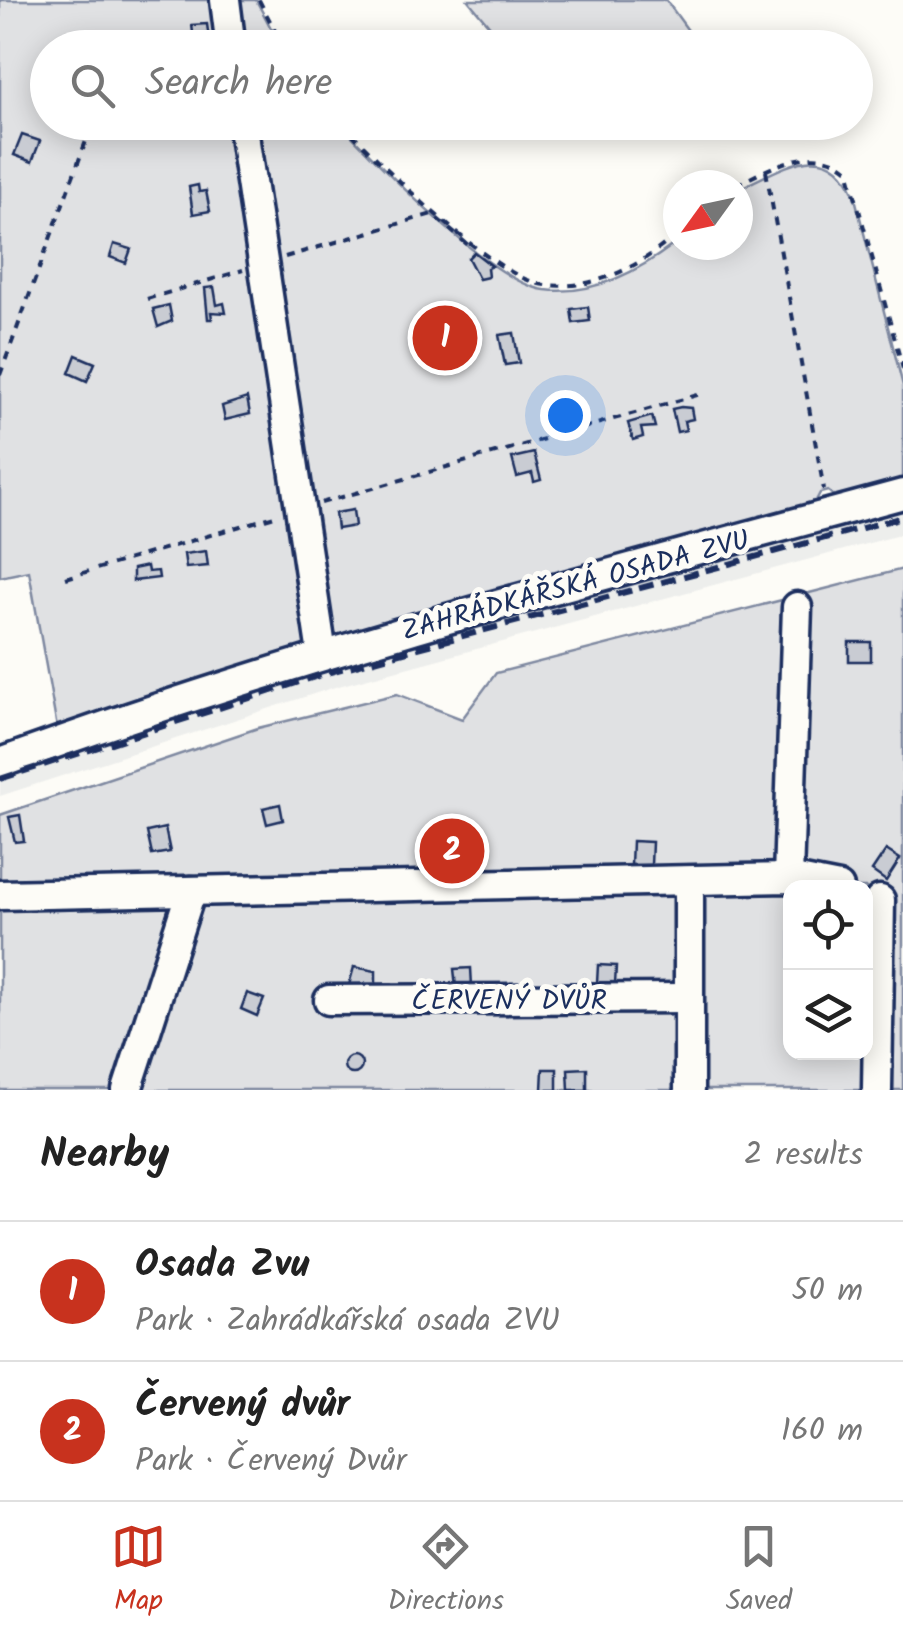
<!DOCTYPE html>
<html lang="en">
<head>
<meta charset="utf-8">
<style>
  :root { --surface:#fff; --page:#f6f6f6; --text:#222; --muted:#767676; --line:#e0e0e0; --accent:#c8321e }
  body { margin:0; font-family:Kalam,sans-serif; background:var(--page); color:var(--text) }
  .controls { position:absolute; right:30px; bottom:30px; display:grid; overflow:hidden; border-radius:20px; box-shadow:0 5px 25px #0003 }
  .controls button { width:90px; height:90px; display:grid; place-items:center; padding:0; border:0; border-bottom:2px solid var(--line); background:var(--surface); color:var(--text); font:50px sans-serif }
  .compass { position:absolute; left:663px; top:170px; width:90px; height:90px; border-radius:50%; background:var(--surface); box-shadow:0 5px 25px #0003; rotate:237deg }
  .you { position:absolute; left:565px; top:415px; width:35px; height:35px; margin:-25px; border:8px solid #fff; border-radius:50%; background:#1a73e8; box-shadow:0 0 0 15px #1a73e833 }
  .badge { display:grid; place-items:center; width:65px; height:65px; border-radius:50%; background:var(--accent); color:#fff; font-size:32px; font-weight:700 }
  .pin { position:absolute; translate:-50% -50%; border:5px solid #fff; box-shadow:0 2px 10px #0006 }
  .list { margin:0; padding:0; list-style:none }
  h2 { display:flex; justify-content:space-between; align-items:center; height:130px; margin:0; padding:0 40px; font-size:42px }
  h2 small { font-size:32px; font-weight:400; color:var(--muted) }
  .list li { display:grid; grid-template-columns:65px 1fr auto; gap:30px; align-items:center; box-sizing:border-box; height:140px; padding:0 40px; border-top:2px solid var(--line) }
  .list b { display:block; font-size:38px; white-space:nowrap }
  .list p { margin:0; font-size:32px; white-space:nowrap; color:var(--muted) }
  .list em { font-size:32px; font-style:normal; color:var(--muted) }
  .icon { flex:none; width:55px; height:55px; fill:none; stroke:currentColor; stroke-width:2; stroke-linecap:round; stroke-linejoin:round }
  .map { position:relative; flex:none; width:903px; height:1090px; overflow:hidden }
  .search { position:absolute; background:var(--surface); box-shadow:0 5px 25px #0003; left:30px; right:30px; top:30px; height:110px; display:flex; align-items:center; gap:25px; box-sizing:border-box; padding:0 35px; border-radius:55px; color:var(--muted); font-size:38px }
  .sheet { height:410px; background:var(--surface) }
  nav { display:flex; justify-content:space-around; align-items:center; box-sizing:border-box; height:140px; border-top:2px solid var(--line); background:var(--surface); font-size:28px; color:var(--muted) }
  nav a { display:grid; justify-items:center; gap:5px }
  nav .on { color:var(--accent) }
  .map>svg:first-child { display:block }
  .built { fill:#edeeec }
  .green { fill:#e0e1e3; stroke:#7e88a0; stroke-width:2.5; fill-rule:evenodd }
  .building { fill:#c9ccd3; stroke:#1b2f5e; stroke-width:2.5 }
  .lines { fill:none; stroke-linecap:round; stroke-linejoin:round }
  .minor-casing { stroke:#1b2f5e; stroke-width:35 }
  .path { stroke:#1b2f5e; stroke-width:4; stroke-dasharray:8 8; stroke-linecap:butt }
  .minor { stroke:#fdfcf7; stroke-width:28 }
  .rail { stroke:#1b2f5e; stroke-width:6; stroke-dasharray:15 8; stroke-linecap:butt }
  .labels { text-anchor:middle; stroke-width:10; stroke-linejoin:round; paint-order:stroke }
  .street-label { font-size:28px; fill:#1b2f5e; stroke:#fdfcf7 }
</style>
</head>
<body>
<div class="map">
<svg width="903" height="1090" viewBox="0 0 903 1090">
  <rect width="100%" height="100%" fill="#fdfcf7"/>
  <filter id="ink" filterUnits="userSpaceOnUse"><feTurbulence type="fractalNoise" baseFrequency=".01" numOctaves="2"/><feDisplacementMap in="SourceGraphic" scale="20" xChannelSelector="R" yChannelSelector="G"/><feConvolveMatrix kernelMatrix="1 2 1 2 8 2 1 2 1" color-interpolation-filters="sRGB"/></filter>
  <g filter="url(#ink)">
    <!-- built -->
    <path class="built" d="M 903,501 L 903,534 L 335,687 L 0,796 L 0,762 Z"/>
    <!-- green -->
    <g class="green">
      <path d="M 0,0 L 256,0 L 281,47 L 48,48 L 48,122 L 339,123 C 380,164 489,282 545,290 C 595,296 641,270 678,241 L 678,245 L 738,245 L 738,189 C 781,170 830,133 854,194 L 903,386 L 903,480 L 838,499 L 828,491 L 820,493 L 813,506 L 342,644 L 327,631 L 303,655 L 57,728 L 29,571 L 0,577 Z"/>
      <path d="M 468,0 L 666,0 L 700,47 L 507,47 Z"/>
      <path d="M 903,569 L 903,1090 L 0,1090 L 0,815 L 258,728 L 397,694 L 462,719 L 496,673 ZM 790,888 L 866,888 L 866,1052 L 790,1052 Z"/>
    </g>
    <!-- building -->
    <g class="building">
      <path d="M 207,24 L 210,47 L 195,48 L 192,25 Z"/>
      <path d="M 22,135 L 40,141 L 32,162 L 14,155 Z"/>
      <path d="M 198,185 L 199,192 L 206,191 L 210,211 L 193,214 L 189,187 Z"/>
      <path d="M 114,244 L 131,249 L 126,263 L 110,257 Z"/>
      <path d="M 474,252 L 492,266 L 487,268 L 488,277 L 479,279 L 468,258 Z"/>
      <path d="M 214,287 L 217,305 L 224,303 L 226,313 L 211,312 L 212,319 L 208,319 L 205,288 Z"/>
      <path d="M 169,305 L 172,321 L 158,327 L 153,309 Z"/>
      <path d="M 588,307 L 590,321 L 573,323 L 571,309 Z"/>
      <path d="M 514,333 L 519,363 L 505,365 L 499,335 Z"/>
      <path d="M 76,355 L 95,363 L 87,381 L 69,373 Z"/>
      <path d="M 247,398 L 250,414 L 225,420 L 222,406 Z"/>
      <path d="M 681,407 L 691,408 L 693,419 L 684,421 L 686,430 L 677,432 L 672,409 Z"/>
      <path d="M 652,416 L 655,427 L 641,428 L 643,437 L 633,440 L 628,423 Z"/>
      <path d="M 534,453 L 541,480 L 534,482 L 532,473 L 517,477 L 512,458 Z"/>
      <path d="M 353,510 L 355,526 L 337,529 L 335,513 Z"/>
      <path d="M 206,551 L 208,566 L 186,568 L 184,554 Z"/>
      <path d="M 147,566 L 148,572 L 158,571 L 159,578 L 133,581 L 133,569 Z"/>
      <rect x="849" y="642" width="22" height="19"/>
      <path d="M 280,804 L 283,820 L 267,824 L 263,808 Z"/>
      <path d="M 20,815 L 24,841 L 15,842 L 9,817 Z"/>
      <path d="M 165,828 L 170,852 L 152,855 L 147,832 Z"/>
      <path d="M 632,841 L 652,842 L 651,865 L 631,865 Z"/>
      <path d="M 886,850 L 900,859 L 886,881 L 872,871 Z"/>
      <path d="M 598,965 L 616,966 L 615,984 L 597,983 Z"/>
      <path d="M 354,967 L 376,971 L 376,986 L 349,985 Z"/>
      <path d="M 471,968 L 472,986 L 456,987 L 454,969 Z"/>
      <path d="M 247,993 L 264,999 L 257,1016 L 241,1009 Z"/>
      <circle cx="353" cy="1065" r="9"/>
      <path d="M 587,1068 L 587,1090 L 569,1090 L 568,1069 Z"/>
      <path d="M 543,1069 L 557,1069 L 557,1090 L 542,1090 Z"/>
    </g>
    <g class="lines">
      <!-- minor casing -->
      <g class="minor-casing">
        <g id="minor">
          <path d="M 225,0 L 231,48"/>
          <path d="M 242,122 L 322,654"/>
          <path d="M 0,763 C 295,655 600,576 903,494"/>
          <path d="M 788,878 L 797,607"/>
          <path d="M 0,895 L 788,878 L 839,888"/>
          <path d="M 329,1000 L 688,998"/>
          <path d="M 127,1090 L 191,891"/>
          <path d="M 689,1090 L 689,882"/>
          <path d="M 877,1090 L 880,900"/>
        </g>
      </g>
      <!-- path -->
      <g class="path">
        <path d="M 259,0 L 284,48"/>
        <path d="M 341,122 C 379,162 493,279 545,285 C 597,290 641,266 678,233"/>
        <path d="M 766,171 L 824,490"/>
        <path d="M 736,185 C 771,168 815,141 848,170 L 903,369"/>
        <path d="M 285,257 L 432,214 L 468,245"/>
        <path d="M 147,299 L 243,270"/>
        <path d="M 0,375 L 93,122"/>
        <path d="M 321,503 L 701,394"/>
        <path d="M 66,578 L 278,515"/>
      </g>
      <!-- minor -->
      <use href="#minor" class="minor"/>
      <!-- rail -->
      <path class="rail" d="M 0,779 L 330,672 L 903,517"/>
    </g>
  </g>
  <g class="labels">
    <!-- street labels -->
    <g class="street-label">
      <text transform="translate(575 584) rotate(-15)" y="10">ZAHRÁDKÁŘSKÁ OSADA ZVU</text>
      <text x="509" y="1009">ČERVENÝ DVŮR</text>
    </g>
  </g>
</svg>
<div class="controls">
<button><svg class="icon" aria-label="locate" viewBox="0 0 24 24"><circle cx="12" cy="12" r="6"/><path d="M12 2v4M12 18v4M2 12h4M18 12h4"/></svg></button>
<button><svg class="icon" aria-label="layers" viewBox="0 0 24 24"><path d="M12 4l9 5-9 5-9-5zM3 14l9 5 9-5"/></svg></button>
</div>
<svg class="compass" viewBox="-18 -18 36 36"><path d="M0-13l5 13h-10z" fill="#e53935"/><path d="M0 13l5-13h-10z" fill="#767676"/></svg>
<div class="you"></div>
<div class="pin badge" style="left:445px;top:338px">1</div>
<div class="pin badge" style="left:452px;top:851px">2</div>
<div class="search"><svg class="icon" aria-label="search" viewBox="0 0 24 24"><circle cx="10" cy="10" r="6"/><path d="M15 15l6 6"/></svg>Search here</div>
</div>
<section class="sheet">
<h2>Nearby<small>2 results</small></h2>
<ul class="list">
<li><span class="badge">1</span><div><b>Osada Zvu</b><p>Park · Zahrádkářská osada ZVU</p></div><em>50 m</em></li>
<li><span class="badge">2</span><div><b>Červený dvůr</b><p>Park · Červený Dvůr</p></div><em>160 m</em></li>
</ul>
</section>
<nav>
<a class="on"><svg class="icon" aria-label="map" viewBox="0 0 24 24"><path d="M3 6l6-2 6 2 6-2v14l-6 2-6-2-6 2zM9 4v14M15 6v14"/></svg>Map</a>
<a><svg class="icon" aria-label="directions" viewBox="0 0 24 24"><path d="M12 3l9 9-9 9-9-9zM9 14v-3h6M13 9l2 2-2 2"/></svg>Directions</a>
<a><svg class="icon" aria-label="saved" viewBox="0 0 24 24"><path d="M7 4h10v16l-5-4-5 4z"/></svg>Saved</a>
</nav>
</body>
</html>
